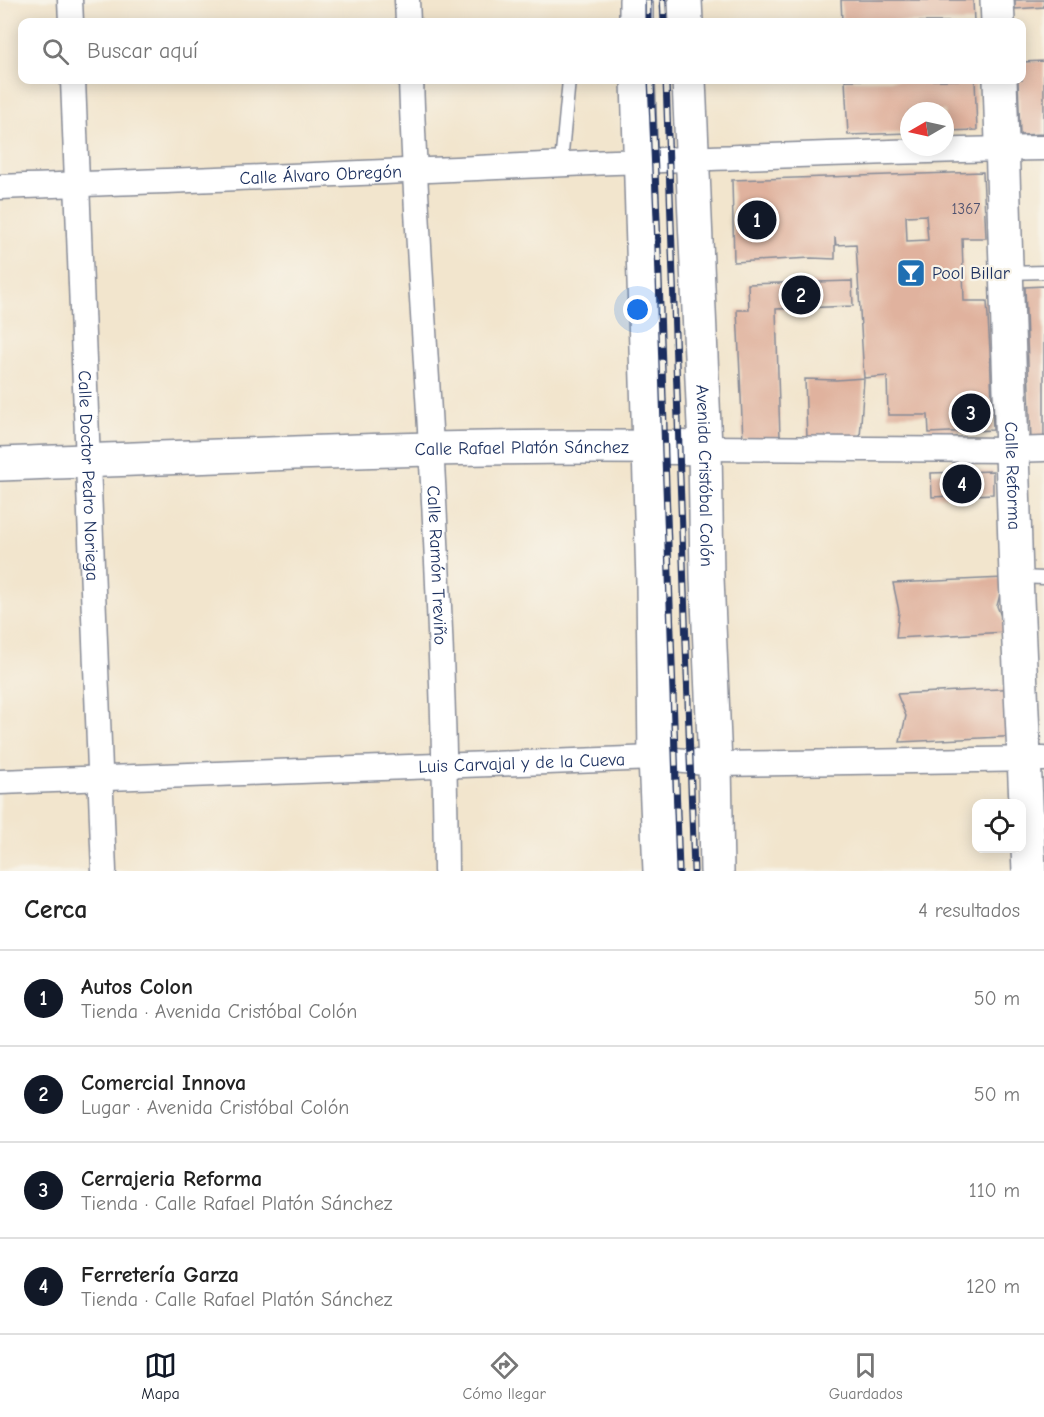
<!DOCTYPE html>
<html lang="es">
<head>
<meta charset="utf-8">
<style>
  :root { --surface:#fff; --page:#f6f6f6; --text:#222; --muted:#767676; --line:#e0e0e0; --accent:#111827 }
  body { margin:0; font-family:"Comic Neue",sans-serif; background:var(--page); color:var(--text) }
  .controls { position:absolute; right:18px; bottom:18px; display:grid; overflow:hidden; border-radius:12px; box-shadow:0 3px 15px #0003 }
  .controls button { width:54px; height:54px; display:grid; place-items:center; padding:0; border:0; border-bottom:2px solid var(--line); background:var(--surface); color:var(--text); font:30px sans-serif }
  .compass { position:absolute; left:900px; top:102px; width:54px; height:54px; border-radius:50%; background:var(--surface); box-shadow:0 3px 15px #0003; rotate:261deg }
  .you { position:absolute; left:638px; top:310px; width:21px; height:21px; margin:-15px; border:4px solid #fff; border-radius:50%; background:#1a73e8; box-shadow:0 0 0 9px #1a73e833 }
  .badge { display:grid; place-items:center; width:39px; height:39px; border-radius:50%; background:var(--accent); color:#fff; font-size:20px; font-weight:700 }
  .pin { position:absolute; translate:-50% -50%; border:3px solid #fff; box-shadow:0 2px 6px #0006 }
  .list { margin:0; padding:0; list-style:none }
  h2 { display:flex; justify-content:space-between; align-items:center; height:78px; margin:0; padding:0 24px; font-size:26px }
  h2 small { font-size:20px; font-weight:400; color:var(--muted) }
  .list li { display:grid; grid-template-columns:39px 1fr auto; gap:18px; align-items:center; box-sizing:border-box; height:96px; padding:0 24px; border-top:2px solid var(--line) }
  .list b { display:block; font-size:22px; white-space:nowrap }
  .list p { margin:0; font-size:20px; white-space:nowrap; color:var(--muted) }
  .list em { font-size:20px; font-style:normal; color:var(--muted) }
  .icon { flex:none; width:33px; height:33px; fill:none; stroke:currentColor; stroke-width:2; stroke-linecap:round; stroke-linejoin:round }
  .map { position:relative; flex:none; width:1044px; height:871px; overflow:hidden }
  .search { position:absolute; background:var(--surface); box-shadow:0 3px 15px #0003; left:18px; right:18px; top:18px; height:66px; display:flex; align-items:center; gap:15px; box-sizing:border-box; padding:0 21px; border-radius:12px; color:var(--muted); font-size:22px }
  .sheet { height:462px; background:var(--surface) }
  nav { display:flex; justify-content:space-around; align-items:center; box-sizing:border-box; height:84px; border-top:2px solid var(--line); background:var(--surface); font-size:16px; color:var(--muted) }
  nav a { display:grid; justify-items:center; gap:3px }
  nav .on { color:var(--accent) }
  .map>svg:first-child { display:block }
  .building { fill:#e0b29e; fill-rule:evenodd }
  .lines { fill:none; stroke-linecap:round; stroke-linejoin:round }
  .lane-casing { stroke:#868a96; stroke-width:15 }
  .street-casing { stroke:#868a96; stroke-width:27 }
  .secondary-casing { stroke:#868a96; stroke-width:36 }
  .primary-casing { stroke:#868a96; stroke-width:36 }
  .lane { stroke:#fff; stroke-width:12 }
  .street { stroke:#fff; stroke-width:24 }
  .secondary { stroke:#fff; stroke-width:33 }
  .primary { stroke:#fff; stroke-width:33 }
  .rail-casing { stroke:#1b2f5e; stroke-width:7 }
  .rail { stroke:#f7f3e8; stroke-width:4.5; stroke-dasharray:14; stroke-linecap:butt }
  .labels { text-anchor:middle; stroke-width:4.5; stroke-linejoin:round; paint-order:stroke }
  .number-label { font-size:15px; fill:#4c506e }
  .street-label { font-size:18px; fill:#1b2f5e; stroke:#f7f3e8 }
  .poi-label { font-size:18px; fill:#1b2f5e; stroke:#f7f3e8; text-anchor:start }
</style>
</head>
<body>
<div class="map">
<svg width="1044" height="871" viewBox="0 0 1044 871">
  <rect width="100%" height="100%" fill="#f7f3e8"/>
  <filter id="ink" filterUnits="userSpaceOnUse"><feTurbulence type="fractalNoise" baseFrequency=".0167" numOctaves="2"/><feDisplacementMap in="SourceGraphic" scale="12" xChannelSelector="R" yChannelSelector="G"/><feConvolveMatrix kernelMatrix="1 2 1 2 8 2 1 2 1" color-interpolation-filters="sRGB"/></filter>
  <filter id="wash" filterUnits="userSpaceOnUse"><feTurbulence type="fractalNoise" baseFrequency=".008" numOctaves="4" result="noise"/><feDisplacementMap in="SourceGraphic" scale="24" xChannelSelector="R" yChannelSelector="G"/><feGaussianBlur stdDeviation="1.35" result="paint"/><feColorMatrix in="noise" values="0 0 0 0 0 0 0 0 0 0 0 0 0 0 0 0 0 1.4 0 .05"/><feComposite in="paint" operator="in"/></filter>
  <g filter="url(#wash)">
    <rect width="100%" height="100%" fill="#f2e5cd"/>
    <g id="blocks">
      <!-- building -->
      <g class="building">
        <path d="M 841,0 L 973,0 L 974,22 L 842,22 Z"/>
        <path d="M 1015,0 L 1044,0 L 1044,7 L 1015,9 Z"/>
        <path d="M 1044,61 L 1044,134 L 1020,135 L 1018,80 L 1022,80 L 1022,62 Z"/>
        <path d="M 845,80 L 975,80 L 977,130 L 945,131 L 945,111 L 909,111 L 909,133 L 848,135 Z"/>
        <path d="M 983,172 L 986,238 L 962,238 L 964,301 L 987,301 L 990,351 L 993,430 L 929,433 L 928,415 L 888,415 L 887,376 L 864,378 L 860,438 L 807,439 L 805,379 L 836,380 L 864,378 L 856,244 L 836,245 L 835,237 L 835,259 L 811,258 L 734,262 L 732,180 ZM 926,215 L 928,240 L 907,241 L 906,216 Z"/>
        <path d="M 852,281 L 853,306 L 776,309 L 780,438 L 743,440 L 737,310 L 749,310 L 748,284 Z"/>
        <path d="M 1044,286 L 1044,440 L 1031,441 L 1025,287 Z"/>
        <path d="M 993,471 L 993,494 L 932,497 L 931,473 Z"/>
        <path d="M 1004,578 L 997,606 L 1007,632 L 896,638 L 899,611 L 893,583 Z"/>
        <path d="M 1020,688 L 1022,736 L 900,742 L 906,716 L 897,694 Z"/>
      </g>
    </g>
  </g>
  <g filter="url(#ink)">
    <use href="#blocks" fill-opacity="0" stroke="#868a96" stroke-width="1.5"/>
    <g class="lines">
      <!-- lane casing -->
      <g class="lane-casing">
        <g id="lane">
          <path d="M 561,163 L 569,80"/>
          <path d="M 1007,273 L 1044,272"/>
          <path d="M 1018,577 L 1044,578"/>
        </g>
      </g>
      <!-- street casing -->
      <g class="street-casing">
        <g id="street">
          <path d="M 70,0 L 71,22"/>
          <path d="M 407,0 L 408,22"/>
          <path id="s1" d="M 73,80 L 104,871"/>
          <path id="s2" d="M 411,80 C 415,202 424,324 431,446 C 439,587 445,729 446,871"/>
          <path id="s3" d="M 0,187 C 348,176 696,155 1044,148"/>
          <path d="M 705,448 L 1011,450 L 1044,449"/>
          <path id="s4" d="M 0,782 L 655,758 L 715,764 L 1044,759"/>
        </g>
      </g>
      <!-- secondary casing -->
      <g class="secondary-casing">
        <g id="secondary">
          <path d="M 997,0 L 998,22"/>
          <path id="s5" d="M 1000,80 L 1016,576 L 1029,871"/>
          <path id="s6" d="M 0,464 C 235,456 470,443 705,448"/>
        </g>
      </g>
      <!-- primary casing -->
      <g class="primary-casing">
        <g id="primary">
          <path d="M 636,0 L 636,22"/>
          <path d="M 685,0 L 686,22"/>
          <path d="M 638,80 L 653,582 L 655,758 L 660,871"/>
          <path id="s7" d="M 689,80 L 705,448 L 707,578 L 715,764 L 717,871"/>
        </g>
      </g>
      <!-- lane -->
      <use href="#lane" class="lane"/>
      <!-- street -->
      <use href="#street" class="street"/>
      <!-- secondary -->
      <use href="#secondary" class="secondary"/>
      <!-- primary -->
      <use href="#primary" class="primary"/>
      <!-- rail casing -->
      <g class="rail-casing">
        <g id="rail">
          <path d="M 648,0 L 648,22"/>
          <path d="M 663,0 L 664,22"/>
          <path d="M 651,80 L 657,219 L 679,871"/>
          <path d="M 666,80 L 694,871"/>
        </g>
      </g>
      <!-- rail -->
      <use href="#rail" class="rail"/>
    </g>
  </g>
  <!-- icons -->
  <defs>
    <g id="bar-square" transform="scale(1.5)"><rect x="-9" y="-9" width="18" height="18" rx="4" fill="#1f6fb2" stroke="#f7f3e8"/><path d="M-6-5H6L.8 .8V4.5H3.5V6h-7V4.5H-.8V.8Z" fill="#fff"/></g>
  </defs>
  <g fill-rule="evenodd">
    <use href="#bar-square" x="911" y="273"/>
  </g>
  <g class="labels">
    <!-- number labels -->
    <g class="number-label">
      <text x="966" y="214">1367</text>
    </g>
    <!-- street labels -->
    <g class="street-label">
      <text dy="6" stroke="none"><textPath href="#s3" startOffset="321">Calle Álvaro Obregón</textPath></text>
      <text dy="6" stroke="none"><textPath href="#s6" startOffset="522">Calle Rafael Platón Sánchez</textPath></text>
      <text dy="6" stroke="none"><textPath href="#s1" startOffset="396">Calle Doctor Pedro Noriega</textPath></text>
      <text dy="6" stroke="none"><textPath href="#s7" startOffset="396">Avenida Cristóbal Colón</textPath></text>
      <text dy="6" stroke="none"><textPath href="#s5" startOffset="396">Calle Reforma</textPath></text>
      <text dy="6" stroke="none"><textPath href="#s2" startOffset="486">Calle Ramón Treviño</textPath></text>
      <text dy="6" stroke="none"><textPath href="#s4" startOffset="522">Luis Carvajal y de la Cueva</textPath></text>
    </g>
    <!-- poi labels -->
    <g class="poi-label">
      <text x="932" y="279">Pool Billar</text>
    </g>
  </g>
</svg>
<div class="controls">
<button><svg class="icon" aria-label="locate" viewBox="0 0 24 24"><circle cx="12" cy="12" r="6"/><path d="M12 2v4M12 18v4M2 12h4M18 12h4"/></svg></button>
</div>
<svg class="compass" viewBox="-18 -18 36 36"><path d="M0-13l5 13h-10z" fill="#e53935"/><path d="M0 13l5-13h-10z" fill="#767676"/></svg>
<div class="you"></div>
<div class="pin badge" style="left:757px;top:220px">1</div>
<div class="pin badge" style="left:801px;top:295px">2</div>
<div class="pin badge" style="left:971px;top:413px">3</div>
<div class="pin badge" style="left:962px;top:484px">4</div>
<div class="search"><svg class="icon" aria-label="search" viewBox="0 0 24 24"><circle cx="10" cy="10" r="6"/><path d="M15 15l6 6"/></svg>Buscar aquí</div>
</div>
<section class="sheet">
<h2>Cerca<small>4 resultados</small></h2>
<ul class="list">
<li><span class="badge">1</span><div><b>Autos Colon</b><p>Tienda · Avenida Cristóbal Colón</p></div><em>50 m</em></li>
<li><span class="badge">2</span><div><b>Comercial Innova</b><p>Lugar · Avenida Cristóbal Colón</p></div><em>50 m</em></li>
<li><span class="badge">3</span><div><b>Cerrajeria Reforma</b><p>Tienda · Calle Rafael Platón Sánchez</p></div><em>110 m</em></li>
<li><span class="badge">4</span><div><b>Ferretería Garza</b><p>Tienda · Calle Rafael Platón Sánchez</p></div><em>120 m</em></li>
</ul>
</section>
<nav>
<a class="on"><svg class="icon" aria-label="map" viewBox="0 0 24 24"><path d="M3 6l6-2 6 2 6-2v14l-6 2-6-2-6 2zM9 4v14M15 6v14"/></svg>Mapa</a>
<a><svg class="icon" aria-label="directions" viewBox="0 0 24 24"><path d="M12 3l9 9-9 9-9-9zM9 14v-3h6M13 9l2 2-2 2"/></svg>Cómo llegar</a>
<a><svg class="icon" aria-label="saved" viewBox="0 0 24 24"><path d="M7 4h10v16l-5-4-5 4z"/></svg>Guardados</a>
</nav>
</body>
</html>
